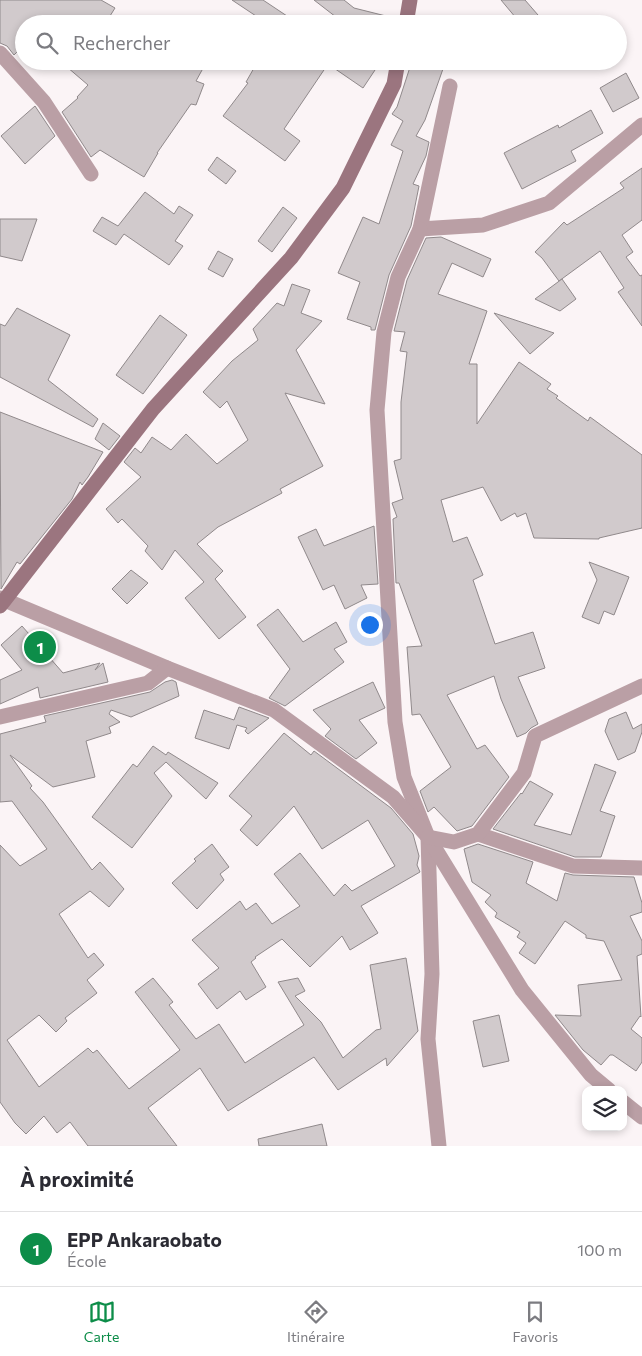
<!DOCTYPE html>
<html lang="fr">
<head>
<meta charset="utf-8">
<style>
  :root { --surface:#fff; --page:#f2f2f3; --text:#2b2b33; --muted:#7c7c81; --line:#e1e1e2; --accent:#0d8d49 }
  body { margin:0; font-family:Commissioner,sans-serif; background:var(--page); color:var(--text) }
  .controls { position:absolute; right:15px; bottom:15px; display:grid; overflow:hidden; border-radius:10px; box-shadow:0 2px 8px #0003 }
  .controls button { width:45px; height:45px; display:grid; place-items:center; padding:0; border:0; border-bottom:1px solid var(--line); background:var(--surface); color:var(--text); font:25px sans-serif }
  .you { position:absolute; left:369px; top:624px; width:18px; height:18px; margin:-12px; border:4px solid #fff; border-radius:50%; background:#1a73e8; box-shadow:0 0 0 8px #1a73e833 }
  .badge { display:grid; place-items:center; width:32px; height:32px; border-radius:50%; background:var(--accent); color:#fff; font-size:16px; font-weight:700 }
  .pin { position:absolute; translate:-50% -50%; border:2px solid #fff; box-shadow:0 1px 5px #0006 }
  .list { margin:0; padding:0; list-style:none }
  h2 { display:flex; justify-content:space-between; align-items:center; height:65px; margin:0; padding:0 20px; font-size:21px }
  h2 small { font-size:16px; font-weight:400; color:var(--muted) }
  .list li { display:grid; grid-template-columns:32px 1fr auto; gap:15px; align-items:center; box-sizing:border-box; height:75px; padding:0 20px; border-top:1px solid var(--line) }
  .list b { display:block; font-size:19px; white-space:nowrap }
  .list p { margin:0; font-size:16px; white-space:nowrap; color:var(--muted) }
  .list em { font-size:16px; font-style:normal; color:var(--muted) }
  .icon { flex:none; width:28px; height:28px; fill:none; stroke:currentColor; stroke-width:2; stroke-linecap:round; stroke-linejoin:round }
  .map { position:relative; flex:none; width:642px; height:1146px; overflow:hidden }
  .search { position:absolute; background:var(--surface); box-shadow:0 2px 8px #0003; left:15px; right:15px; top:15px; height:55px; display:flex; align-items:center; gap:12px; box-sizing:border-box; padding:0 18px; border-radius:28px; color:var(--muted); font-size:19px }
  .sheet { height:140px; background:var(--surface) }
  nav { display:flex; justify-content:space-around; align-items:center; box-sizing:border-box; height:70px; border-top:1px solid var(--line); background:var(--surface); font-size:14px; color:var(--muted) }
  nav a { display:grid; justify-items:center; gap:2px }
  nav .on { color:var(--accent) }
  .map>svg:first-child { display:block }
  .building { fill:#d1cacc; stroke:#90898b }
  .lines { fill:none; stroke-linecap:round; stroke-linejoin:round }
  .street { stroke:#ba9fa5; stroke-width:15 }
  .secondary { stroke:#9b757f; stroke-width:15 }
</style>
</head>
<body>
<div class="map">
<svg width="642" height="1146" viewBox="0 0 642 1146">
  <rect width="100%" height="100%" fill="#fbf4f6"/>
  <!-- building -->
  <g class="building">
    <path d="M 0,0 L 101,0 L 115,8 L 105,24 L 24,24 L 24,45 L 14,55 L 7,46 L 0,43 Z"/>
    <path d="M 232,0 L 263,0 L 299,24 L 268,24 Z"/>
    <path d="M 314,0 L 344,0 L 354,8 L 394,18 L 393,24 L 345,24 Z"/>
    <path d="M 501,0 L 525,0 L 538,15 L 528,24 L 521,24 Z"/>
    <path d="M 60,61 L 207,61 L 196,81 L 204,84 L 196,105 L 191,104 L 157,153 L 158,153 L 144,177 L 100,150 L 91,157 L 62,112 L 78,98 L 77,97 L 88,85 Z"/>
    <path d="M 258,61 L 363,61 L 375,70 L 363,88 L 328,64 L 284,129 L 300,141 L 285,161 L 223,116 L 248,83 L 246,82 Z"/>
    <path d="M 412,61 L 432,61 L 444,66 L 425,120 L 416,136 L 429,142 L 426,156 L 413,184 L 419,186 L 411,226 L 389,275 L 375,330 L 371,330 L 371,327 L 347,319 L 360,282 L 338,273 L 363,217 L 379,224 L 403,151 L 391,145 L 403,121 L 392,114 L 397,107 Z"/>
    <path d="M 626,73 L 639,98 L 613,112 L 600,88 Z"/>
    <path d="M 35,106 L 55,136 L 25,164 L 1,136 Z"/>
    <path d="M 591,110 L 603,133 L 571,151 L 576,161 L 522,189 L 504,153 L 558,125 L 559,128 Z"/>
    <path d="M 217,157 L 236,171 L 226,184 L 208,170 Z"/>
    <path d="M 642,168 L 642,220 L 622,235 L 633,252 L 626,257 L 640,276 L 642,275 L 642,326 L 618,292 L 624,288 L 600,251 L 559,281 L 542,258 L 535,252 L 564,222 L 567,225 L 624,188 L 620,183 Z"/>
    <path d="M 145,192 L 174,214 L 179,206 L 193,215 L 175,241 L 183,246 L 169,265 L 124,234 L 116,245 L 93,231 L 102,217 L 118,226 Z"/>
    <path d="M 283,207 L 297,218 L 272,252 L 258,241 Z"/>
    <path d="M 0,219 L 37,219 L 22,261 L 0,256 Z"/>
    <path d="M 441,237 L 491,259 L 483,277 L 452,263 L 438,294 L 487,311 L 469,364 L 477,364 L 477,424 L 519,362 L 551,384 L 547,389 L 558,396 L 556,398 L 588,421 L 590,417 L 642,455 L 642,528 L 599,538 L 599,539 L 534,538 L 526,513 L 517,517 L 515,513 L 501,521 L 483,487 L 441,500 L 453,542 L 467,537 L 483,575 L 473,580 L 495,644 L 533,632 L 545,668 L 518,677 L 538,724 L 531,728 L 526,733 L 517,737 L 501,699 L 494,676 L 447,695 L 477,749 L 485,745 L 509,777 L 472,826 L 457,831 L 434,807 L 428,812 L 420,791 L 451,767 L 420,714 L 412,715 L 407,647 L 422,646 L 399,583 L 396,583 L 393,519 L 397,517 L 392,503 L 403,499 L 394,461 L 401,459 L 401,402 L 407,352 L 400,351 L 405,332 L 394,331 L 407,280 L 426,238 Z"/>
    <path d="M 218,251 L 233,259 L 223,277 L 208,269 Z"/>
    <path d="M 562,279 L 576,299 L 560,311 L 535,299 Z"/>
    <path d="M 292,284 L 310,290 L 301,313 L 322,321 L 296,350 L 325,404 L 285,393 L 323,466 L 280,489 L 282,493 L 218,527 L 197,544 L 223,571 L 215,579 L 246,617 L 219,639 L 185,598 L 204,582 L 175,550 L 162,570 L 145,551 L 148,546 L 122,519 L 118,523 L 106,509 L 141,477 L 124,462 L 135,448 L 141,453 L 152,437 L 171,450 L 186,434 L 217,464 L 248,440 L 227,401 L 220,408 L 203,392 L 232,361 L 258,340 L 253,329 L 277,303 L 284,306 Z"/>
    <path d="M 17,308 L 70,335 L 48,380 L 98,419 L 93,427 L 0,377 L 0,324 L 5,326 Z"/>
    <path d="M 494,313 L 554,333 L 530,354 Z"/>
    <path d="M 160,315 L 187,335 L 143,394 L 116,375 Z"/>
    <path d="M 0,412 L 103,452 L 88,477 L 82,485 L 80,482 L 72,499 L 20,564 L 17,562 L 1,589 Z"/>
    <path d="M 103,423 L 120,436 L 109,450 L 95,439 Z"/>
    <path d="M 374,526 L 378,584 L 361,585 L 367,598 L 345,609 L 334,585 L 323,590 L 298,537 L 316,529 L 324,546 Z"/>
    <path d="M 589,562 L 629,577 L 614,615 L 604,611 L 599,624 L 582,617 L 597,580 Z"/>
    <path d="M 131,570 L 148,583 L 127,604 L 112,589 Z"/>
    <path d="M 278,609 L 303,642 L 336,622 L 347,642 L 334,649 L 344,662 L 285,706 L 269,698 L 290,669 L 257,625 Z"/>
    <path d="M 22,626 L 63,673 L 100,663 L 95,670 L 103,663 L 108,682 L 40,698 L 38,687 L 0,704 L 0,680 L 22,670 L 1,645 Z"/>
    <path d="M 172,680 L 176,682 L 179,696 L 131,717 L 111,710 L 109,714 L 120,722 L 109,727 L 111,733 L 86,741 L 95,777 L 53,787 L 10,755 L 32,786 L 30,788 L 43,802 L 92,870 L 100,862 L 124,889 L 109,907 L 90,891 L 59,914 L 88,958 L 94,953 L 104,965 L 87,980 L 97,993 L 65,1018 L 67,1021 L 56,1032 L 39,1015 L 7,1040 L 39,1087 L 88,1048 L 93,1053 L 97,1050 L 129,1089 L 180,1050 L 135,992 L 153,978 L 173,1002 L 169,1005 L 196,1039 L 219,1024 L 245,1063 L 304,1025 L 278,982 L 298,978 L 305,991 L 295,996 L 321,1022 L 343,1058 L 376,1030 L 381,1029 L 370,965 L 406,958 L 418,1031 L 387,1066 L 386,1058 L 338,1090 L 314,1057 L 228,1111 L 200,1068 L 148,1108 L 177,1146 L 88,1146 L 70,1122 L 57,1133 L 44,1116 L 26,1134 L 15,1123 L 0,1102 L 0,845 L 20,866 L 47,849 L 12,801 L 0,802 L 0,734 L 46,722 L 44,716 L 150,692 L 165,682 Z"/>
    <path d="M 373,682 L 385,708 L 359,720 L 377,743 L 356,759 L 325,736 L 331,729 L 313,710 Z"/>
    <path d="M 239,707 L 269,718 L 248,734 L 245,731 L 247,728 L 237,725 L 229,749 L 195,738 L 204,710 L 234,720 Z"/>
    <path d="M 626,712 L 633,729 L 642,724 L 642,732 L 635,752 L 618,760 L 605,731 L 609,719 Z"/>
    <path d="M 284,733 L 311,755 L 314,751 L 391,808 L 413,834 L 419,856 L 417,865 L 420,872 L 361,906 L 378,933 L 350,950 L 342,936 L 310,967 L 282,939 L 255,957 L 256,958 L 251,962 L 266,987 L 246,1000 L 240,991 L 217,1009 L 198,984 L 219,968 L 192,940 L 240,901 L 246,910 L 256,903 L 272,924 L 300,906 L 274,874 L 300,853 L 334,896 L 345,884 L 352,891 L 395,866 L 368,820 L 322,849 L 294,806 L 257,846 L 240,830 L 252,816 L 229,796 Z"/>
    <path d="M 153,746 L 166,755 L 168,752 L 218,783 L 206,799 L 166,762 L 154,773 L 172,796 L 132,848 L 92,817 L 133,764 L 137,767 Z"/>
    <path d="M 595,764 L 616,772 L 600,811 L 615,816 L 601,857 L 575,857 L 493,829 L 521,793 L 522,794 L 530,781 L 553,794 L 534,825 L 571,835 Z"/>
    <path d="M 212,844 L 229,867 L 220,874 L 224,880 L 197,909 L 172,883 L 196,861 L 194,859 Z"/>
    <path d="M 478,844 L 533,862 L 526,883 L 557,901 L 565,873 L 573,875 L 634,877 L 642,903 L 642,912 L 630,916 L 642,941 L 642,954 L 637,956 L 641,1017 L 640,1016 L 631,1029 L 642,1038 L 642,1062 L 636,1071 L 613,1055 L 610,1055 L 601,1065 L 583,1050 L 555,1015 L 581,1016 L 578,985 L 622,980 L 604,941 L 586,938 L 586,935 L 565,921 L 535,964 L 519,953 L 526,943 L 517,937 L 520,932 L 495,917 L 497,913 L 485,902 L 491,895 L 472,882 L 464,849 Z"/>
    <path d="M 499,1015 L 509,1061 L 483,1067 L 473,1021 Z"/>
    <path d="M 322,1124 L 327,1146 L 259,1146 L 258,1139 Z"/>
  </g>
  <g class="lines">
    <!-- street -->
    <g class="street">
      <path d="M 0,53 L 44,102 L 91,174"/>
      <path d="M 450,86 L 420,229 L 483,225 L 549,203 L 642,125"/>
      <path d="M 420,229 L 398,277 L 384,332 L 377,410 L 395,722 L 404,777 L 428,837 L 432,974 L 428,1039 L 439,1146"/>
      <path d="M 0,598 L 167,668 L 274,710 L 393,797 L 428,837 L 522,990 L 591,1075 L 609,1090"/>
      <path d="M 0,717 L 148,683 L 167,668"/>
      <path d="M 478,834 L 573,866 L 642,868"/>
      <path d="M 428,837 L 454,842 L 478,834 L 524,773 L 535,736 L 642,686"/>
      <path d="M 623,1102 L 642,1117"/>
    </g>
    <!-- secondary -->
    <g class="secondary">
      <path d="M 406,24 L 410,0"/>
      <path d="M 0,606 L 153,409 L 291,258 L 343,188 L 394,84 L 398,61"/>
    </g>
  </g>
</svg>
<div class="controls">
<button><svg class="icon" aria-label="layers" viewBox="0 0 24 24"><path d="M12 4l9 5-9 5-9-5zM3 14l9 5 9-5"/></svg></button>
</div>
<div class="you"></div>
<div class="pin badge" style="left:40px;top:647px">1</div>
<div class="search"><svg class="icon" aria-label="search" viewBox="0 0 24 24"><circle cx="10" cy="10" r="6"/><path d="M15 15l6 6"/></svg>Rechercher</div>
</div>
<section class="sheet">
<h2>À proximité<small></small></h2>
<ul class="list">
<li><span class="badge">1</span><div><b>EPP Ankaraobato</b><p>École</p></div><em>100 m</em></li>
</ul>
</section>
<nav>
<a class="on"><svg class="icon" aria-label="map" viewBox="0 0 24 24"><path d="M3 6l6-2 6 2 6-2v14l-6 2-6-2-6 2zM9 4v14M15 6v14"/></svg>Carte</a>
<a><svg class="icon" aria-label="directions" viewBox="0 0 24 24"><path d="M12 3l9 9-9 9-9-9zM9 14v-3h6M13 9l2 2-2 2"/></svg>Itinéraire</a>
<a><svg class="icon" aria-label="saved" viewBox="0 0 24 24"><path d="M7 4h10v16l-5-4-5 4z"/></svg>Favoris</a>
</nav>
</body>
</html>
